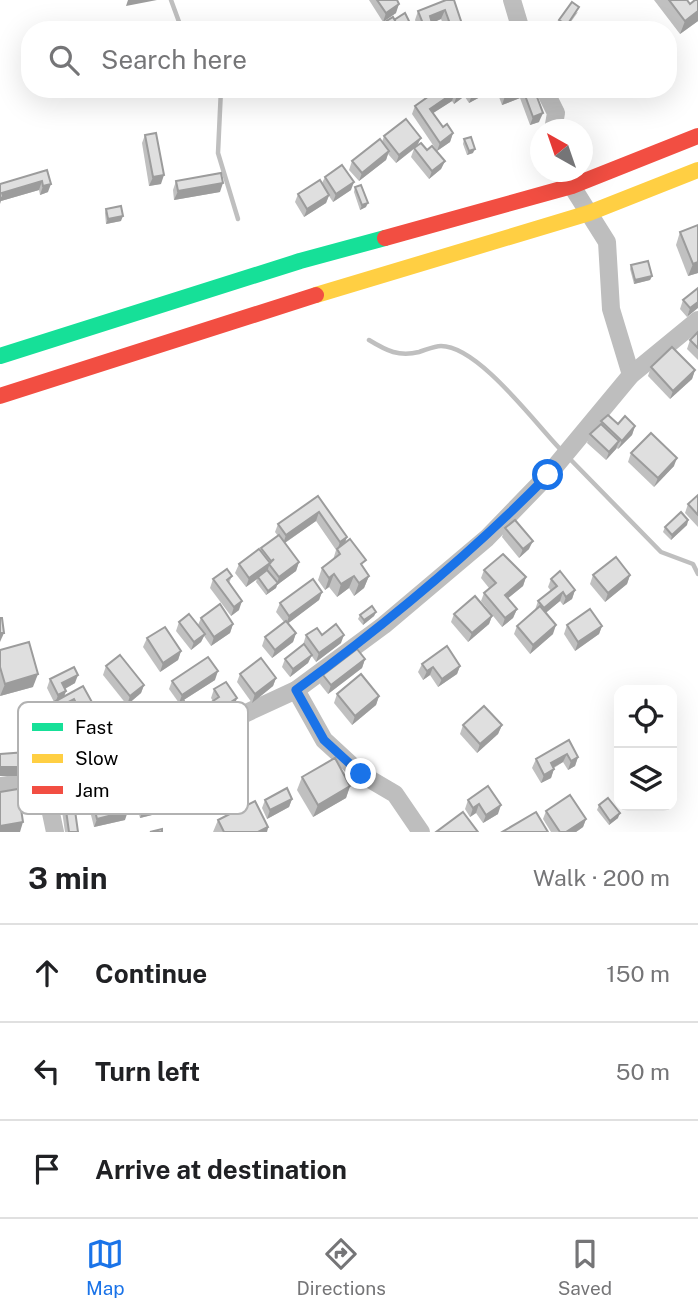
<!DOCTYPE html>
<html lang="en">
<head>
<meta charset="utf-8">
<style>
  :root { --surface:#fff; --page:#f6f6f6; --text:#202124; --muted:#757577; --line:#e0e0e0; --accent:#1a73e8 }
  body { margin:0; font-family:"Public Sans",sans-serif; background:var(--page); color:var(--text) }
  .controls { position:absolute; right:21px; bottom:21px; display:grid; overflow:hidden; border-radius:14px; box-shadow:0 7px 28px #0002 }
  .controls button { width:63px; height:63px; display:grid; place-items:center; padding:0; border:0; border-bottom:2px solid var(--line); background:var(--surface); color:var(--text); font:35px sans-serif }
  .compass { position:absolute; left:530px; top:119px; width:63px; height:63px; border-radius:50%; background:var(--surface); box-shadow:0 7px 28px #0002; rotate:320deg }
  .stop { position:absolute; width:21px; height:21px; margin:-16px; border:5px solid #1a73e8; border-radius:50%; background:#fff }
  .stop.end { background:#1a73e8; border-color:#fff; box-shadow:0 2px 7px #0008 }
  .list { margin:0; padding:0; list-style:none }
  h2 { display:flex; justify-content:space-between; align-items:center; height:91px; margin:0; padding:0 28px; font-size:30px }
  h2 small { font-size:23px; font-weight:400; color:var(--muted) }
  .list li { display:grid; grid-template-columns:46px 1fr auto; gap:21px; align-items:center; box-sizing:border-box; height:98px; padding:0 28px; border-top:2px solid var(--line) }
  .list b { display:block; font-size:26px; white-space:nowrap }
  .list em { font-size:23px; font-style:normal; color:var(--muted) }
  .icon { flex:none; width:38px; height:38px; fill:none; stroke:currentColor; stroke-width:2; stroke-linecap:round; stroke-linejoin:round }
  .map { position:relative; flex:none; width:698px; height:832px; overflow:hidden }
  .search { position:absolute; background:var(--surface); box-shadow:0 7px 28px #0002; left:21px; right:21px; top:21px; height:77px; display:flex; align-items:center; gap:18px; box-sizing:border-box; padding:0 24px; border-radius:28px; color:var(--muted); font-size:26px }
  .sheet { height:385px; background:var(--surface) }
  nav { display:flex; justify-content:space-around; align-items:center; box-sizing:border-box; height:98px; border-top:2px solid var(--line); background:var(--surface); font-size:19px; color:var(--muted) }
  nav a { display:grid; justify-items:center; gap:4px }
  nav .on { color:var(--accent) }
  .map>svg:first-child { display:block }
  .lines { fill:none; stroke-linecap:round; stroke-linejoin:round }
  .stream { stroke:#bfbfbf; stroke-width:4.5 }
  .street { stroke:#bebebe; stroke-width:18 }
  .fast { stroke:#16e098; stroke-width:16 }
  .slow { stroke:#ffcf43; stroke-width:16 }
  .jam { stroke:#f24e42; stroke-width:16 }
  .wall { fill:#c0c0c0 }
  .shaded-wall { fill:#9c9c9c }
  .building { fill:#dfdfdf; stroke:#9c9c9c; stroke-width:2 }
  .route { stroke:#1a73e8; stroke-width:9 }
  .key { fill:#fff; stroke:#b2b2b2; stroke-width:2 }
  .key-label { font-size:19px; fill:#000 }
</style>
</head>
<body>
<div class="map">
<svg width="698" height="832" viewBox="0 0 698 832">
  <rect width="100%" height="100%" fill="#fff"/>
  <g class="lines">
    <!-- stream -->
    <g class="stream">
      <path d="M 171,0 L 182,30"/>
      <path d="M 221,89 L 218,153 L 238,219"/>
      <path d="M 369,340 C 387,351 399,357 419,352 C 426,350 434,346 441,346 C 479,346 537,426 563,452"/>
      <path d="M 569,458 L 661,552 L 693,564 L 698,574"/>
    </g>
    <!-- street -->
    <g class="street">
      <path d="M 512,0 L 521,30"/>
      <path d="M 544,89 L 556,113 L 553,130"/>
      <path d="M 563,172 L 607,242 L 611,309 L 631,375"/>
      <path d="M 296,690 L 324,740 L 361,774 L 395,794 L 421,832"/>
      <path d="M 44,780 L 55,832"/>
      <path d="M 0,786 L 44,780 L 160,753 L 296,690 L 384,625 L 487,538 L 548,475 L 631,375 L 698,320"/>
    </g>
    <!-- fast -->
    <path class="fast" d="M 0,356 L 300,261 L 385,238"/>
    <!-- slow -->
    <path class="slow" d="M 316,295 L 589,213 L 698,170"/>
    <!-- jam -->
    <g class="jam">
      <path d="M 385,238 L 572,186 L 698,136"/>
      <path d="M 0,396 L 316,295"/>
    </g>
  </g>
  <!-- wall -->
  <g class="wall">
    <path d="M 369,0 L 397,0 L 396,13 L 383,22 Z"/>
    <path d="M 446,0 L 464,30 L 440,30 L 442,25 L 443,24 L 441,19 L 432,23 L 429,30 L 419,30 L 415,20 L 418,11 Z"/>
    <path d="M 654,0 L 687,0 L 690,4 L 698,0 L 698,21 L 680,34 Z"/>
    <path d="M 578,12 L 565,30 L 558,24 L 559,20 Z"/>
    <path d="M 439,89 L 484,89 L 482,96 L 469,103 L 463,94 L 462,98 L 454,104 L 452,101 L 433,113 L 443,127 L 453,133 L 450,142 L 437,151 L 412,114 L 415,106 Z"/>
    <path d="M 496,89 L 534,89 L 539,122 L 530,125 L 520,98 L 502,105 Z"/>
    <path d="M 145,135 L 161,184 L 149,186 L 142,143 Z"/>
    <path d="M 384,136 L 418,145 L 427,150 L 445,161 L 441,169 L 429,179 L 411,157 L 414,149 L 396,163 L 388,154 L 386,160 L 359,181 L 349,170 L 352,161 L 382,142 Z"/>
    <path d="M 464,139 L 473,153 L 467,155 L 463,144 Z"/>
    <path d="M 47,170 L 48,192 L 40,195 L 39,190 L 1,201 L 0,184 Z"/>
    <path d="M 325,177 L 351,190 L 333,202 L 329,196 L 326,203 L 304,217 L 295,202 L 298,194 L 322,183 Z"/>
    <path d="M 176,181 L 220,192 L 174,200 L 173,190 Z"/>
    <path d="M 355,187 L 366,207 L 360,210 L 354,192 Z"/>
    <path d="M 106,209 L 121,221 L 106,224 L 105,213 Z"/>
    <path d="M 698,225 L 698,273 L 688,276 L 676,245 L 680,232 Z"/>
    <path d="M 631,265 L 652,276 L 650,280 L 634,284 L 630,269 Z"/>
    <path d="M 698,288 L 687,317 L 680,309 L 683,300 Z"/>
    <path d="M 698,332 L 698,360 L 687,349 L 690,340 Z"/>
    <path d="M 651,367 L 695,370 L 692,379 L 670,399 L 648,376 Z"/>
    <path d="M 601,421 L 635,426 L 632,435 L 618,449 L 617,448 L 606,460 L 587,443 L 590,434 Z"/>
    <path d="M 631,453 L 674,466 L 654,487 L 628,462 Z"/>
    <path d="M 698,495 L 698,527 L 685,513 L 688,504 Z"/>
    <path d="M 318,496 L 345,543 L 369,576 L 364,588 L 354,596 L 349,588 L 337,597 L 329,587 L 325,590 L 318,580 L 322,568 L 333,560 L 336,550 L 316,521 L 285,543 L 299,562 L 296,571 L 277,585 L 276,588 L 266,595 L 256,582 L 257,579 L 246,587 L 235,573 L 239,564 L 260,550 L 261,548 L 278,536 L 275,532 L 278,524 Z"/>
    <path d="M 688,520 L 687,525 L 671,540 L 663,532 L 665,527 Z"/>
    <path d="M 505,528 L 529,549 L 519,558 L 502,537 Z"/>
    <path d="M 484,570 L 526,577 L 523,586 L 508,598 L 517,609 L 513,618 L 502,627 L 481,601 L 484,593 L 489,588 L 481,578 Z"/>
    <path d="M 593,575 L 630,575 L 627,584 L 605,602 L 590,584 Z"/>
    <path d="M 232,576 L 229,583 L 239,610 L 231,616 L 210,588 L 213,579 Z"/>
    <path d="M 551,579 L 575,590 L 572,599 L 563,605 L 560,601 L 546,612 L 553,634 L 530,654 L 514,634 L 517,626 L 535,610 L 538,601 L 551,591 L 548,587 Z"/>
    <path d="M 322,592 L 319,600 L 288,623 L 296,633 L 293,642 L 272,658 L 262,646 L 265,637 L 284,622 L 276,612 L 280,603 Z"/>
    <path d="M 376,612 L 374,616 L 363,625 L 358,619 L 360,615 Z"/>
    <path d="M 454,614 L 492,616 L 489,624 L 468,642 L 451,622 Z"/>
    <path d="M 201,618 L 233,624 L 230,633 L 211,646 L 204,636 L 201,642 L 191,650 L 176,631 L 179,622 L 198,625 Z"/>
    <path d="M 567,625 L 602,626 L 599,634 L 575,651 L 564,634 Z"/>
    <path d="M 306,635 L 322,635 L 341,643 L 316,662 L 311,655 L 308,663 L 290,677 L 282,667 L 285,659 L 303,645 Z"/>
    <path d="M 147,638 L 181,651 L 178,660 L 160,672 L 143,647 Z"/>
    <path d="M 0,650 L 33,687 L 0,696 Z"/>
    <path d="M 365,659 L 362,668 L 328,694 L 320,684 L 323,675 Z"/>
    <path d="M 422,664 L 460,666 L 457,674 L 438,687 L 430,675 L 423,680 L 418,672 Z"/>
    <path d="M 106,666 L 144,685 L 141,693 L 127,705 L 103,675 Z"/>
    <path d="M 240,674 L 276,678 L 273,686 L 252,703 L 237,682 Z"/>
    <path d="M 50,679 L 75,683 L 65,689 L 66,691 L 64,697 L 83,686 L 95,722 L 82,729 L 71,708 L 54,717 L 51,711 L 54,702 L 47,688 Z"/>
    <path d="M 215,680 L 179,703 L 169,689 L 172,681 Z"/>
    <path d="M 214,689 L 234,707 L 203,727 L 198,718 L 201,709 L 213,701 L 211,698 Z"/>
    <path d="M 337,694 L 379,696 L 376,705 L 352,725 L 334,703 Z"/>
    <path d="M 178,706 L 196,725 L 184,733 L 178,725 L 180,720 L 183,718 L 177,710 Z"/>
    <path d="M 103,708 L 138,739 L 135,748 L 128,753 L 100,717 Z"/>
    <path d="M 463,725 L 502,725 L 498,734 L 477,753 L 460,734 Z"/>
    <path d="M 98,737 L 116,744 L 115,749 L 106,754 L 97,741 Z"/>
    <path d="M 569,740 L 578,757 L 575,766 L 568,770 L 563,762 L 554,768 L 551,778 L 541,783 L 532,768 L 536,759 Z"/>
    <path d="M 133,773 L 152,815 L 140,818 L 130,782 Z"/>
    <path d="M 302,777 L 350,786 L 346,798 L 313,817 L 297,790 Z"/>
    <path d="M 62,781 L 98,788 L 125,820 L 94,827 L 87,799 L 89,795 L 73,797 L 78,832 L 65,832 L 59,790 Z"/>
    <path d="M 292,799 L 289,807 L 267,819 L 262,808 L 265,800 Z"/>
    <path d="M 468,800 L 498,814 L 483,823 L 476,813 L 470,817 L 465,809 Z"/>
    <path d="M 599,805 L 618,818 L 609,825 L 597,810 Z"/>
    <path d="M 546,811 L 586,819 L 583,827 L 576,832 L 551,832 L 543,819 Z"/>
    <path d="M 218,820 L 268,827 L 267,832 L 213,832 Z"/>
  </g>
  <!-- shaded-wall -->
  <g class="shaded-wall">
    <path d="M 128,0 L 157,0 L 126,6 Z"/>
    <path d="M 399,4 L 396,13 L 383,22 L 386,13 Z"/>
    <path d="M 445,10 L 441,19 L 432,23 L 429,30 L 423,30 L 430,16 Z"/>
    <path d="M 698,11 L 698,21 L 680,34 L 685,21 Z"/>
    <path d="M 410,23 L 409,27 L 405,30 L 400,30 Z"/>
    <path d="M 481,89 L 484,89 L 482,96 L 469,103 L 472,95 Z"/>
    <path d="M 465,90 L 462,98 L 454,104 L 457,95 Z"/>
    <path d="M 523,90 L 520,98 L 502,105 L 505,96 Z"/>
    <path d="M 455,92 L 452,101 L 427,117 L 430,109 Z"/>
    <path d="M 543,113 L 539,122 L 530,125 L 533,117 Z"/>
    <path d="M 453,133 L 450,142 L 437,151 L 440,143 Z"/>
    <path d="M 421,138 L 417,146 L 396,163 L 399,155 Z"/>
    <path d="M 475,149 L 473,153 L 467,155 L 469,151 Z"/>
    <path d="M 389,151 L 386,160 L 359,181 L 362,173 Z"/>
    <path d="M 445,161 L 441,169 L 429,179 L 432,171 Z"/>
    <path d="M 164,175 L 161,184 L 149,186 L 153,177 Z"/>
    <path d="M 42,181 L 39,190 L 1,201 L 0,204 L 0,198 L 2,193 Z"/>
    <path d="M 354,182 L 351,190 L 333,202 L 336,194 Z"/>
    <path d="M 223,183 L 220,192 L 174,200 L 178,191 Z"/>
    <path d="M 51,184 L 48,192 L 40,195 L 43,186 Z"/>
    <path d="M 329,195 L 326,203 L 304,217 L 307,209 Z"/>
    <path d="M 368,203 L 366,207 L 360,210 L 362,205 Z"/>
    <path d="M 123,216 L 121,221 L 106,224 L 108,219 Z"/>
    <path d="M 698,262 L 698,273 L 688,276 L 693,264 Z"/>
    <path d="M 652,276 L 650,280 L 634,284 L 635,280 Z"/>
    <path d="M 698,302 L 698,308 L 687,317 L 690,308 Z"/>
    <path d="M 695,370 L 692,379 L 670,399 L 673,391 Z"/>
    <path d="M 635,426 L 632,435 L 618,449 L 622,441 Z"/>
    <path d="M 619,441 L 616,449 L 606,460 L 609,452 Z"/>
    <path d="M 677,458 L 674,466 L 654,487 L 658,478 Z"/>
    <path d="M 319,512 L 316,521 L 283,544 L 286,535 Z"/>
    <path d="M 688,520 L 687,525 L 671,540 L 672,535 Z"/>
    <path d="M 347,537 L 344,546 L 337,551 L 340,542 Z"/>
    <path d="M 533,541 L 529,549 L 519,558 L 523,549 Z"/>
    <path d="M 299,562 L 296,571 L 277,585 L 276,588 L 266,595 L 268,591 L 277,584 L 279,577 Z"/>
    <path d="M 270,563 L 267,572 L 246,587 L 249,578 Z"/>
    <path d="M 334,574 L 329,587 L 325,590 L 329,578 Z"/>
    <path d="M 630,575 L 627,584 L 605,602 L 608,593 Z"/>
    <path d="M 354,576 L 349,588 L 337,597 L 341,584 Z"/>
    <path d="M 369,576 L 364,588 L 354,596 L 359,583 Z"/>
    <path d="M 526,577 L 523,586 L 502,603 L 505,595 Z"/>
    <path d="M 575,590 L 572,599 L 563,605 L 566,597 Z"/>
    <path d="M 322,592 L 319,600 L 286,625 L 289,616 Z"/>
    <path d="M 563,592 L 560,601 L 541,617 L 544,608 Z"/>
    <path d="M 242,601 L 239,610 L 231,616 L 234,607 Z"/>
    <path d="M 517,609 L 513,618 L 502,627 L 505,618 Z"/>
    <path d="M 376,612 L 374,616 L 363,625 L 364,620 Z"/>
    <path d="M 492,616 L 489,624 L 468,642 L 472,633 Z"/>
    <path d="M 233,624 L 230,633 L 211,646 L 214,637 Z"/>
    <path d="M 556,625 L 553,634 L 530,654 L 533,645 Z"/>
    <path d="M 602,626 L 599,634 L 575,651 L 578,642 Z"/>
    <path d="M 0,633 L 4,633 L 0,642 Z"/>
    <path d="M 296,633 L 293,642 L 272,658 L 275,650 Z"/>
    <path d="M 205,634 L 201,642 L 191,650 L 194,642 Z"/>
    <path d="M 344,635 L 341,643 L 316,662 L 319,653 Z"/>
    <path d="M 181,651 L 178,660 L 160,672 L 163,663 Z"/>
    <path d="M 312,655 L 308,663 L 290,677 L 293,669 Z"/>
    <path d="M 365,659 L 362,668 L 328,694 L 331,685 Z"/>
    <path d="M 460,666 L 457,674 L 438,687 L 442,679 Z"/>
    <path d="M 433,667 L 430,675 L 423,680 L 427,671 Z"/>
    <path d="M 218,671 L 215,680 L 179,703 L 182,695 Z"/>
    <path d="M 38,674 L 33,687 L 0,696 L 5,684 Z"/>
    <path d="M 78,675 L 75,683 L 59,692 L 62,683 Z"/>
    <path d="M 276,678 L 273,686 L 252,703 L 255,694 Z"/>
    <path d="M 144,685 L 141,693 L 127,705 L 130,696 Z"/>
    <path d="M 66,691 L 63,699 L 55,704 L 58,695 Z"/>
    <path d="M 379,696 L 376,705 L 352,725 L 355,716 Z"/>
    <path d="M 237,698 L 234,707 L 203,727 L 206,718 Z"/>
    <path d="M 74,699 L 71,708 L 54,717 L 57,708 Z"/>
    <path d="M 98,713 L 95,722 L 82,729 L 85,720 Z"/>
    <path d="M 198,721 L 196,725 L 184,733 L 186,729 Z"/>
    <path d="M 502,725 L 498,734 L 477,753 L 480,744 Z"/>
    <path d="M 138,739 L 135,748 L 128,753 L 131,744 Z"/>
    <path d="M 116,744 L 115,749 L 106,754 L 107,750 Z"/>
    <path d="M 567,754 L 563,762 L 547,771 L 551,763 Z"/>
    <path d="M 578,757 L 575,766 L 568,770 L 571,761 Z"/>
    <path d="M 59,759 L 56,767 L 23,773 L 22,776 L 0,776 L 0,767 L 25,765 Z"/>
    <path d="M 554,769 L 551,778 L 541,783 L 544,775 Z"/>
    <path d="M 99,785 L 96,794 L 90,790 L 89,795 L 69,797 L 72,789 Z"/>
    <path d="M 350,786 L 346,798 L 313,817 L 318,805 Z"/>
    <path d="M 292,799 L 289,807 L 267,819 L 270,810 Z"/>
    <path d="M 479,804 L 476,813 L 470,817 L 473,808 Z"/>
    <path d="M 501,805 L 498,814 L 483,823 L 486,815 Z"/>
    <path d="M 155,806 L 152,815 L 140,818 L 143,809 Z"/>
    <path d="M 128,811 L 125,820 L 94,827 L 97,819 Z"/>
    <path d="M 620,813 L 618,818 L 609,825 L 610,821 Z"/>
    <path d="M 586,819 L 583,827 L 576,832 L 566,832 Z"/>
    <path d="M 23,822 L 20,832 L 0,832 L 0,826 Z"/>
    <path d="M 268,827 L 267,832 L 258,832 Z"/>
  </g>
  <!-- building -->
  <g class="building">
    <path d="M 377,0 L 397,0 L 399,4 L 386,13 Z"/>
    <path d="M 446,0 L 454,0 L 464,30 L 444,30 L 442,25 L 449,21 L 445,10 L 430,16 L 432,23 L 424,26 L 418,11 Z"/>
    <path d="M 669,0 L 687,0 L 690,4 L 695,0 L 698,0 L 698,11 L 685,21 Z"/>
    <path d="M 572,2 L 579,7 L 567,25 L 559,20 Z"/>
    <path d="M 405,13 L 410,23 L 398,30 L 397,28 L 398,26 L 394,20 Z"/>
    <path d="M 393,17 L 398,26 L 391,30 L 372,30 Z"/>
    <path d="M 439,89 L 465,90 L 457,95 L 455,92 L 430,109 L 443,127 L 447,124 L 453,133 L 440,143 L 415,106 Z"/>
    <path d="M 469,89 L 481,89 L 472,95 Z"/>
    <path d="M 502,89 L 534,89 L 543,113 L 533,117 L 523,90 L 505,96 Z"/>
    <path d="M 406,119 L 421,138 L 399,155 L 384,136 Z"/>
    <path d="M 156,133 L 164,175 L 153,177 L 145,135 Z"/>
    <path d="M 471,137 L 475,149 L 469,151 L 464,139 Z"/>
    <path d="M 380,139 L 389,151 L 362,173 L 352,161 Z"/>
    <path d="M 421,143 L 427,150 L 432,146 L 445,161 L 432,171 L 414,148 Z"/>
    <path d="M 342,165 L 354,182 L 336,194 L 325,177 Z"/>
    <path d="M 47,170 L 51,184 L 43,186 L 42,181 L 2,193 L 3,197 L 0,198 L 0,184 Z"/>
    <path d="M 221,173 L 223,183 L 178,191 L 176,181 Z"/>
    <path d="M 320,180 L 329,195 L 307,209 L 298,194 Z"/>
    <path d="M 361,185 L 368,203 L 362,205 L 355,187 Z"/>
    <path d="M 121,206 L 123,216 L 108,219 L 106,209 Z"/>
    <path d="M 698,225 L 698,262 L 693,264 L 680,232 Z"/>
    <path d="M 648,261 L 652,276 L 635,280 L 631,265 Z"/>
    <path d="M 698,288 L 698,302 L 690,308 L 683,300 Z"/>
    <path d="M 698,332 L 698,348 L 690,340 Z"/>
    <path d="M 672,347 L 695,370 L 673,391 L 651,367 Z"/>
    <path d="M 608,415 L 618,424 L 625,416 L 635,426 L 622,441 L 601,421 Z"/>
    <path d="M 601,424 L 619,441 L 609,452 L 590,434 Z"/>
    <path d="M 651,433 L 677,458 L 658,478 L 631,453 Z"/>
    <path d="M 698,495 L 698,515 L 688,504 Z"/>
    <path d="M 318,496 L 347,537 L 340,542 L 319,512 L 286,535 L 278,524 Z"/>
    <path d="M 681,512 L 688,520 L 672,535 L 665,527 Z"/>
    <path d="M 515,520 L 533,541 L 523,549 L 505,528 Z"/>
    <path d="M 279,535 L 299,562 L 279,577 L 269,564 L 274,559 L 271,561 L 261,548 Z"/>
    <path d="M 350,539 L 366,560 L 361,564 L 369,576 L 359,583 L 354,576 L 341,584 L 334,574 L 329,578 L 322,568 L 340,554 L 337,549 Z"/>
    <path d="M 259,549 L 270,563 L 249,578 L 239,564 Z"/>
    <path d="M 503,554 L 526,577 L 505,595 L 517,609 L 505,618 L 484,593 L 496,583 L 484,570 Z"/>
    <path d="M 616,557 L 630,575 L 608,593 L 593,575 Z"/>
    <path d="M 227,569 L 232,576 L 227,580 L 242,601 L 234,607 L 213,579 Z"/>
    <path d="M 267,570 L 278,583 L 268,591 L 258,577 Z"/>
    <path d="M 560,571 L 575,590 L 566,597 L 563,592 L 544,608 L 538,601 L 557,586 L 551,579 Z"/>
    <path d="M 313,579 L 322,592 L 289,616 L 280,603 Z"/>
    <path d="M 475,596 L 492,616 L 472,633 L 454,614 Z"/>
    <path d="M 220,604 L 233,624 L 214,637 L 201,618 Z"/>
    <path d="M 372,606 L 376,612 L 364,620 L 360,615 Z"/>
    <path d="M 540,606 L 556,625 L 533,645 L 517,626 Z"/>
    <path d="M 590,609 L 602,626 L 578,642 L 567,625 Z"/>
    <path d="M 189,614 L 205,634 L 194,642 L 179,622 Z"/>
    <path d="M 0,618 L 2,618 L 4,633 L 0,633 Z"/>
    <path d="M 286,621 L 296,633 L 275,650 L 265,637 Z"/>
    <path d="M 336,624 L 344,635 L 319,653 L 306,635 L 317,628 L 322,635 Z"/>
    <path d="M 165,627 L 181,651 L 163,663 L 147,638 Z"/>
    <path d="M 29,642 L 38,674 L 5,684 L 0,667 L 0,650 Z"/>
    <path d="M 304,644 L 312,655 L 293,669 L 285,659 Z"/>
    <path d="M 447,646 L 460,666 L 442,679 L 433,667 L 427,671 L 422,664 Z"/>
    <path d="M 357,649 L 365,659 L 331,685 L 323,675 Z"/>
    <path d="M 120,655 L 144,685 L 130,696 L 106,666 Z"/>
    <path d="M 208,657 L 218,671 L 182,695 L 172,681 Z"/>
    <path d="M 261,658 L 276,678 L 255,694 L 240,674 Z"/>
    <path d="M 74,667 L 78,675 L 62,683 L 66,691 L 58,695 L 50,679 Z"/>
    <path d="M 361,674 L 379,696 L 355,716 L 337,694 Z"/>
    <path d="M 226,682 L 237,698 L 206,718 L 201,709 L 219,697 L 214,689 Z"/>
    <path d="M 83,686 L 98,713 L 85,720 L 74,699 L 57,708 L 54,702 Z"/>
    <path d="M 184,701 L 198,721 L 186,729 L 180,720 L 186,716 L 178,706 Z"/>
    <path d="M 484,706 L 502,725 L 480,744 L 463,725 Z"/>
    <path d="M 56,740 L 59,759 L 25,765 L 25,767 L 0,767 L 0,754 L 40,751 L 38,743 Z"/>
    <path d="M 569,740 L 578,757 L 571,761 L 567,754 L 551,763 L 554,769 L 544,775 L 536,759 Z"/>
    <path d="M 335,758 L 350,786 L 318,805 L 302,777 Z"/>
    <path d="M 98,776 L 99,785 L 72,789 L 78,832 L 69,832 L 62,781 Z"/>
    <path d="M 121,783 L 128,811 L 97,819 L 90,790 Z"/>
    <path d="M 488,786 L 501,805 L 486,815 L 479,804 L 473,808 L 468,800 Z"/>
    <path d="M 287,788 L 292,799 L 270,810 L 265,800 Z"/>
    <path d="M 18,789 L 23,822 L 0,826 L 0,792 Z"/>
    <path d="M 570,795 L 586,819 L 566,832 L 560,832 L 546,811 Z"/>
    <path d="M 608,798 L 620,813 L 610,821 L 599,805 Z"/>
    <path d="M 255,801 L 268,827 L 258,832 L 224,832 L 218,820 Z"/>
    <path d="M 463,812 L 478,832 L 436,832 Z"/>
    <path d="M 536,812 L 548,832 L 502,832 Z"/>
    <path d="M 162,829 L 162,832 L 150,832 Z"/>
  </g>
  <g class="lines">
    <!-- route -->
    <path class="route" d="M 361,774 L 324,740 L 296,690 C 386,624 470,555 548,475"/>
  </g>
  <!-- legend -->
  <rect x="18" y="702" width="230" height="112" rx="10" class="key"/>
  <rect x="32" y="723" width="31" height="8" fill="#16e098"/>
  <rect x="32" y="754" width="31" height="9" fill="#ffcf43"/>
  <rect x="32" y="786" width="31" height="8" fill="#f24e42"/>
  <g class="key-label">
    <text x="75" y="734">Fast</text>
    <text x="75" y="765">Slow</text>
    <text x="75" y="797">Jam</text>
  </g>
</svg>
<div class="controls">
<button><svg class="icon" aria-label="locate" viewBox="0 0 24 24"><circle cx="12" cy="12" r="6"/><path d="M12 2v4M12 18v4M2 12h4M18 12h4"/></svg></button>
<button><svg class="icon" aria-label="layers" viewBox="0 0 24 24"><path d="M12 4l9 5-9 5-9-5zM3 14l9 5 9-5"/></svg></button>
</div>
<svg class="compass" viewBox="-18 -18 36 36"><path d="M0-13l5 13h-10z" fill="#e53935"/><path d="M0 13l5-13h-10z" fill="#757577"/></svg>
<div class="stop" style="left:548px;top:475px"></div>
<div class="stop end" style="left:361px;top:774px"></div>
<div class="search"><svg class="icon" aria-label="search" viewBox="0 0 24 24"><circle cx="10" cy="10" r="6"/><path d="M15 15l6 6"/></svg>Search here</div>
</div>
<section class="sheet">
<h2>3 min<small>Walk · 200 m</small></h2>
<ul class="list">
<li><svg class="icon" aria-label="ahead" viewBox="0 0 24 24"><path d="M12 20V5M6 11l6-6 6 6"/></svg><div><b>Continue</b></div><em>150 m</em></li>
<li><svg class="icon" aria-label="left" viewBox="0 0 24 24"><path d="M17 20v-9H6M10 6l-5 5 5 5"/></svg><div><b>Turn left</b></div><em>50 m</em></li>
<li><svg class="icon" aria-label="arrive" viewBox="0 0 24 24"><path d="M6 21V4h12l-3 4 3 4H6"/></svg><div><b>Arrive at destination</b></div></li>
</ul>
</section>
<nav>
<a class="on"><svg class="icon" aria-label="map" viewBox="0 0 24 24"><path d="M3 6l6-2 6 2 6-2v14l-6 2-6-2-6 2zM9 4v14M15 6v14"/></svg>Map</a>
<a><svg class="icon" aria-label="directions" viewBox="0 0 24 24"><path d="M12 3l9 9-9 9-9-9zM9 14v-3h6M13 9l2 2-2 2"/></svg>Directions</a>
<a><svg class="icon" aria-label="saved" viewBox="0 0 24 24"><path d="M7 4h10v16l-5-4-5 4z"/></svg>Saved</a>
</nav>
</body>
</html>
